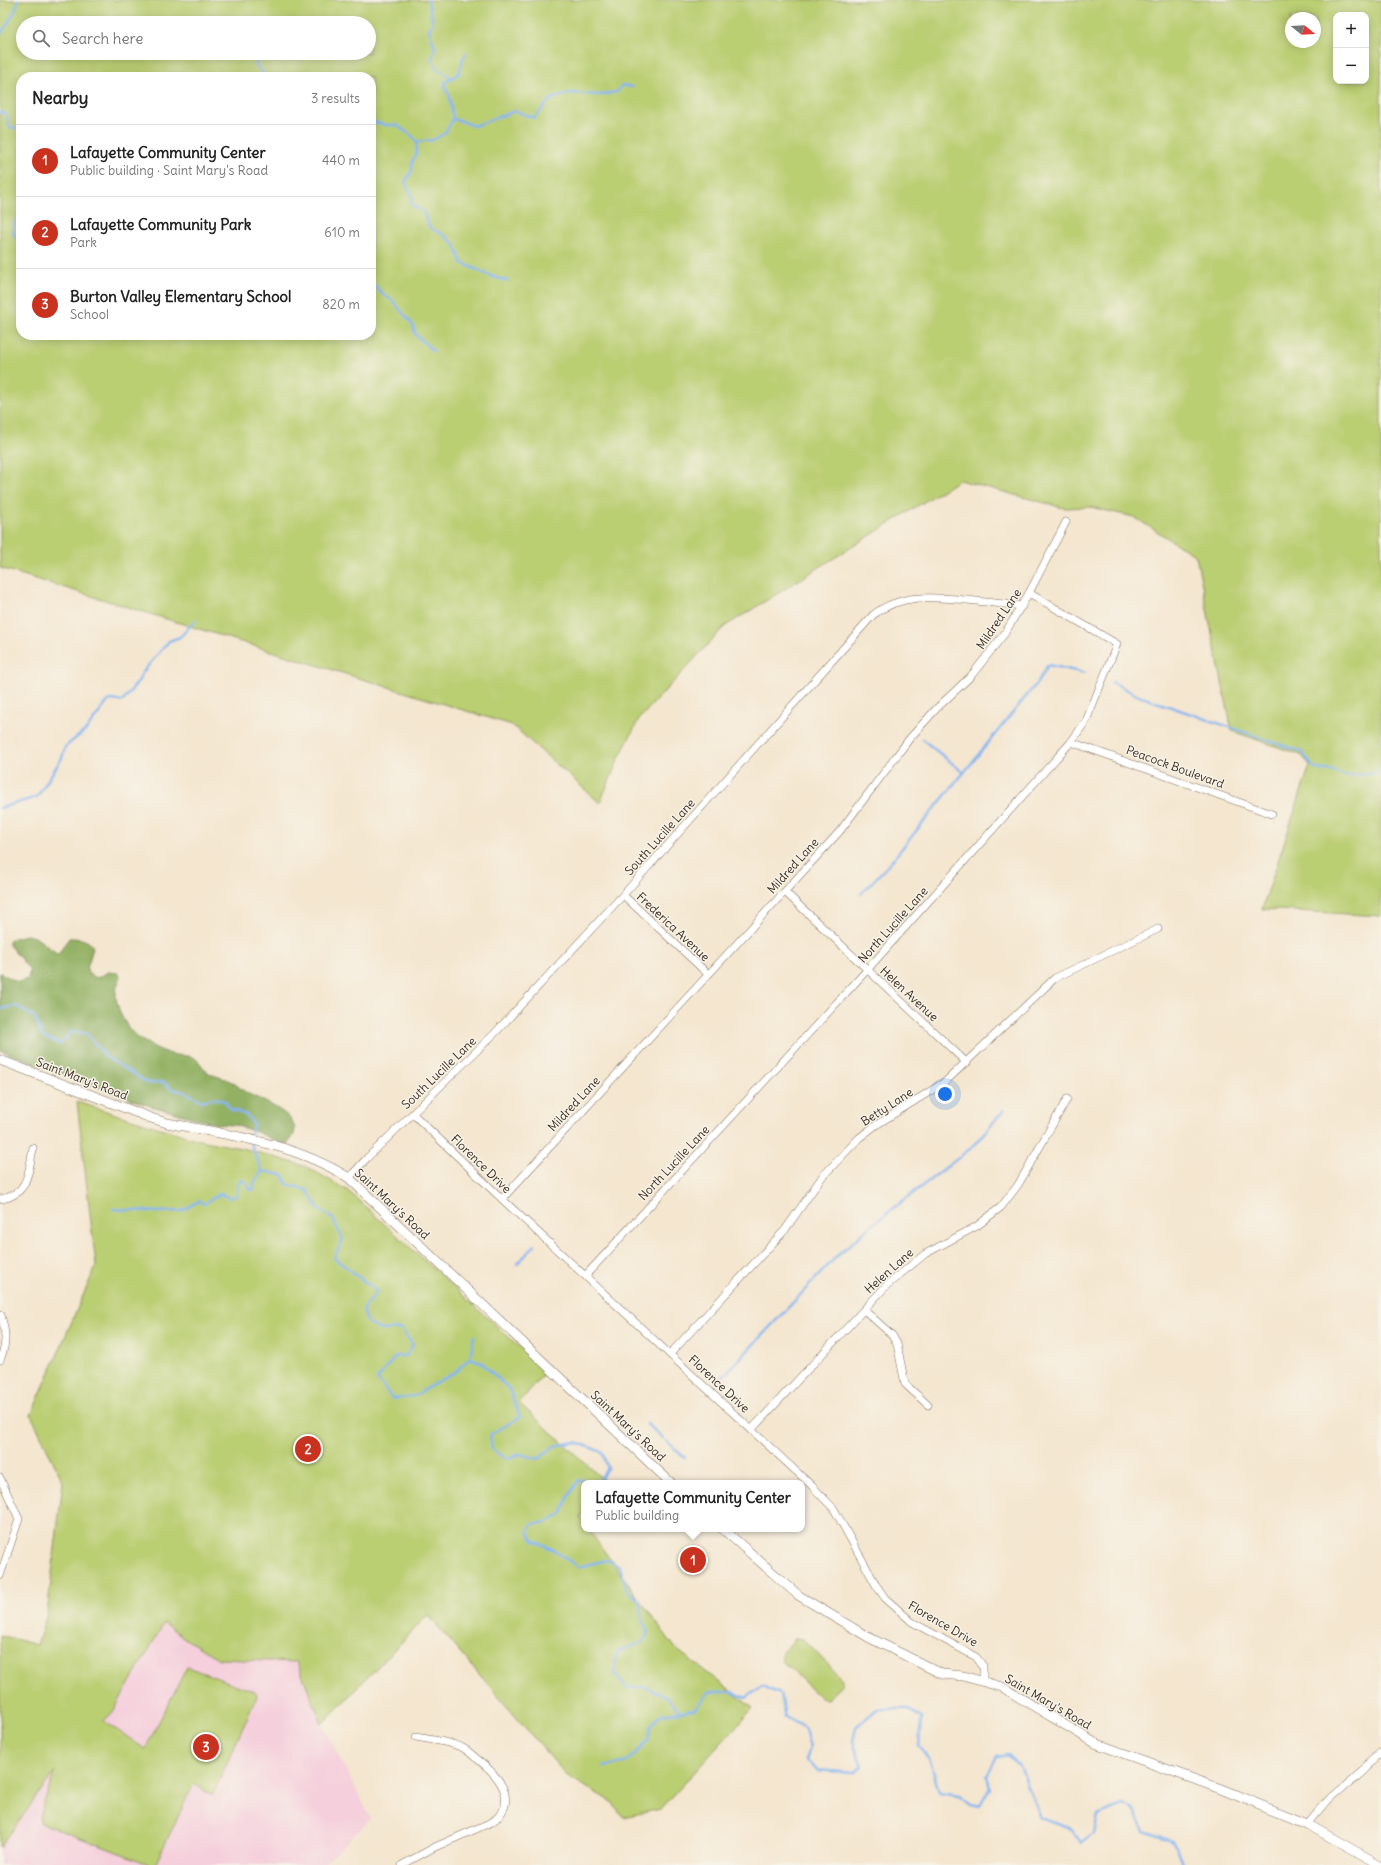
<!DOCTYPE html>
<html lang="en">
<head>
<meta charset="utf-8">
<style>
  :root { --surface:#fff; --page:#f2f2f2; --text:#222; --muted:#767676; --line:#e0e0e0; --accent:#c8321e }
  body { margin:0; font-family:Delius,sans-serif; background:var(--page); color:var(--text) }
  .controls { position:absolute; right:12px; top:12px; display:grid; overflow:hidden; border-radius:8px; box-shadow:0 2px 10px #0003 }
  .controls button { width:36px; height:36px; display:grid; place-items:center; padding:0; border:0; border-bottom:1px solid var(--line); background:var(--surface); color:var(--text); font:20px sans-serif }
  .compass { position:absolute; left:1285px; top:12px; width:36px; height:36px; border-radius:50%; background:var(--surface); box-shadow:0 2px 10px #0003; rotate:108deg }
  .you { position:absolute; left:945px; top:1094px; width:14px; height:14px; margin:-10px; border:3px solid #fff; border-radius:50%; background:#1a73e8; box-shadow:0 0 0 6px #1a73e833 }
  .badge { display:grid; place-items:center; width:26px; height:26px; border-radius:50%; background:var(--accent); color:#fff; font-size:13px; font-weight:700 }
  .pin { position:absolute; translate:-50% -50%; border:2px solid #fff; box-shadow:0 1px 4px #0006 }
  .popup { position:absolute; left:581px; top:1480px; width:224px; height:52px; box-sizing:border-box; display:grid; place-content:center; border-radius:8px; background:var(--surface); filter:drop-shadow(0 1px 3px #0005); font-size:13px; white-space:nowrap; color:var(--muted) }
  .popup b { font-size:15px; color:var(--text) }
  .popup::after { content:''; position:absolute; left:50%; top:100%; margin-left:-8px; border:8px solid transparent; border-top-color:var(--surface) }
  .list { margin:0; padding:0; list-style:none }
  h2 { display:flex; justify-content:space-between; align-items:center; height:52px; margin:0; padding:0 16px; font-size:17px }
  h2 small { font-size:13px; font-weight:400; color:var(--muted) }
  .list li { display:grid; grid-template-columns:26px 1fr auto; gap:12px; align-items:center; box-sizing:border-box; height:72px; padding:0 16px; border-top:1px solid var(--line) }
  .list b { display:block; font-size:15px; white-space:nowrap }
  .list p { margin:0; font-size:13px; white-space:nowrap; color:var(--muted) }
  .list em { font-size:13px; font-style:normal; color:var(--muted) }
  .icon { flex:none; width:22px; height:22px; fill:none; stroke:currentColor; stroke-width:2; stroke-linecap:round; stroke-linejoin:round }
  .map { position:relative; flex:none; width:1381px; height:1865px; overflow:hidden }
  .search { position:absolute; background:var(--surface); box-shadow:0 2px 10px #0003; left:16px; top:16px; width:360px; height:44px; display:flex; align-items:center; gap:10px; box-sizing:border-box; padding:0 14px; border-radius:22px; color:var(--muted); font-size:15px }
  .panel { position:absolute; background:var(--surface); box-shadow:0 2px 10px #0003; left:16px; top:72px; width:360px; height:268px; border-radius:16px }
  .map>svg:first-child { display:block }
  .built { fill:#f5cfdc }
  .green { fill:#bace72; stroke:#7a7c48; fill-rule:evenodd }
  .forest { fill:#93b164; stroke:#676e41 }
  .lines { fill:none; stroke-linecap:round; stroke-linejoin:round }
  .stream { stroke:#86b6f1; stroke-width:2.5 }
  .minor-casing { stroke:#7c6c5c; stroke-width:8 }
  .tertiary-casing { stroke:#7c6c5c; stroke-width:10 }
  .minor { stroke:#fff; stroke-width:7 }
  .tertiary { stroke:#fff; stroke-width:9 }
  .labels { text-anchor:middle; stroke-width:3; stroke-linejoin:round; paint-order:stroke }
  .street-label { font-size:12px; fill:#3b2a1e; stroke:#f7f3e8 }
</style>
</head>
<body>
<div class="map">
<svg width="1381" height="1865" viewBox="0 0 1381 1865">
  <rect width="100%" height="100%" fill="#f7f3e8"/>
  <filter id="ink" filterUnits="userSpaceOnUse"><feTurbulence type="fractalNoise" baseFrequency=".025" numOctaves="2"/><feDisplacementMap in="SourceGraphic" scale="8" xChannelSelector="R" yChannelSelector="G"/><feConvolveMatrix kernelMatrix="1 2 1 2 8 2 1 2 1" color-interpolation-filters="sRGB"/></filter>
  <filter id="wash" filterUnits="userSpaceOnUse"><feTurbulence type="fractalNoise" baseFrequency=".012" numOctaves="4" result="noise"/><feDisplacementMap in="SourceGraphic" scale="16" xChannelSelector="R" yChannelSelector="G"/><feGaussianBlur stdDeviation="0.9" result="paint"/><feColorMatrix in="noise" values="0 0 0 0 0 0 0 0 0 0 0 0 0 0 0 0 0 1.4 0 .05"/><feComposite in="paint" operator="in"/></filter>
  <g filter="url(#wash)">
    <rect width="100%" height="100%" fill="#f4e6cf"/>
    <!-- built -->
    <path class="built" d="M 164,1623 L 187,1640 L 219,1659 L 297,1662 L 322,1724 L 371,1819 L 323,1865 L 0,1865 L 0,1848 L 56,1769 L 113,1712 Z"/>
    <!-- green -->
    <g class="green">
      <path d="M 0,0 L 1381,0 L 1381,916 L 1262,909 L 1310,765 L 1301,755 L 1232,731 L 1196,556 L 1134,517 L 1090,507 L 1064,508 L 959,480 L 724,627 L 639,719 L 618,760 L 600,803 L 512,725 L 0,568 ZM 1336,15 L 1366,15 L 1366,81 L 1336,81 ZM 1291,18 L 1315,18 L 1315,42 L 1291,42 ZM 23,23 L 369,23 L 369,53 L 23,53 ZM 21,77 L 371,77 L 371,335 L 21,335 Z"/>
      <path d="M 77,1102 L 199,1140 L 246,1149 L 305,1166 L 347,1190 L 546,1371 L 519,1403 L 607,1483 L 584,1483 L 584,1511 L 580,1517 L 584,1523 L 584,1529 L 588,1529 L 676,1649 L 753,1708 L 661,1809 L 623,1817 L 613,1803 L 566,1775 L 428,1615 L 322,1724 L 297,1662 L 219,1659 L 187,1640 L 164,1623 L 113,1712 L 104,1721 L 145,1749 L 187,1667 L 256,1692 L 257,1696 L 212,1796 L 194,1783 L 155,1865 L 151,1865 L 41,1823 L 39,1817 L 55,1771 L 0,1848 L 0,1635 L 37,1645 L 47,1614 L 63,1482 L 31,1415 L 96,1266 Z"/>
      <path d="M 796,1638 L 803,1639 L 842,1679 L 842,1685 L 827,1699 L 821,1698 L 782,1661 L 782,1652 Z"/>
    </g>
    <!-- forest -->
    <path class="forest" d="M 27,935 L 35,937 L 58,954 L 69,938 C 78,938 90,939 93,948 L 87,968 L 88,974 L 97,978 L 108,972 L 118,973 L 121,977 C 119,982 116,987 116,992 C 115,1005 124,1024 133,1033 C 139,1040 159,1050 168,1053 C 177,1057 186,1054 194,1058 C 201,1061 203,1070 209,1073 C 216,1077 225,1078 232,1082 C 237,1085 242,1090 247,1093 C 263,1102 314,1119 287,1144 L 282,1144 L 257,1132 L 234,1125 L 215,1124 L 144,1104 L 0,1050 L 0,973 L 18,982 L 28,979 L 30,970 L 9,945 L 9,941 L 14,938 Z"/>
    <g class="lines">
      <!-- stream -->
      <g class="stream">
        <path d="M 0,36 C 6,24 17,13 18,0"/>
        <path d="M 257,53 L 256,65 L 266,77"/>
        <path d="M 452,78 L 459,73 L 463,58 L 467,53"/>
        <path d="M 0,112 L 6,114 L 9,127 L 21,129"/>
        <path d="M 453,119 L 462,121 L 474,126 L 515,111 L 534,118 L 551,99 L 571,93 L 599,95 L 617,92 L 622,85 L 632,87"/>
        <path d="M 371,121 L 385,125 L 397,125 C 404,132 412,134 417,142 L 416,155 L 412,162 L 412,171 L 405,182 L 412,196 L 411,204 L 423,212 L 430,228 L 444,235 L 455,245 L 462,263 L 493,277 L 508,281"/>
        <path d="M 417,142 L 433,140 L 445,133 L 453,119 L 449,94 L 445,89 L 445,82 L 452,78 L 437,69 L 432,60 L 435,48 L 429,29 L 433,23 L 428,0"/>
        <path d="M 21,164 L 21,167"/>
        <path d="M 21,175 L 21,180"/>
        <path d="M 21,214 L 15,222 L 12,231 L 21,246"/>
        <path d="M 371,282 L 385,296 L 392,300 L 413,325 L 415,334 L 433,351"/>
        <path d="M 1112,682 L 1139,696 L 1302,752 L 1315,769 L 1335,771 L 1345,776 L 1376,773 L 1381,769"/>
        <path d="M 922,739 L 964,773"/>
        <path d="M 0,808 L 37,797 L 62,758 L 65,747 L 86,730 L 109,700 L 123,701 L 139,680 L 142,673 L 169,641 L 180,637 L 195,621"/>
        <path d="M 861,894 L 890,863 L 1037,683 L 1048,665 L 1085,673"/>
        <path d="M 0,1009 L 16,1006 L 35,1017 L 42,1036 L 60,1044 L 71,1032 L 86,1033 L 106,1057 L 148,1083 L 163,1082 L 172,1089 L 185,1092 L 202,1101 L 214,1098 L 225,1101 L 230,1109 L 246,1115 L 254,1124 L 250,1137"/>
        <path d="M 250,1142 L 262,1171 L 283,1175 L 287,1184 L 307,1190 L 318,1208 L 333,1219 L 343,1239 L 334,1258 L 377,1291 L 363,1310 L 368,1323 L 380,1330 L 401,1329 L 413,1345 L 406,1356 L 396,1356 L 377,1379 L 393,1399 L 414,1396 L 455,1372 L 470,1358 L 481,1362 L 509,1389 L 520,1417 L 490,1435 L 492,1449 L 507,1459 L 519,1454 L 539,1459 L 554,1446 L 576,1442 L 602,1452 L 608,1468 L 597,1483 L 579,1480 L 568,1497 L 562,1514 L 548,1522 L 532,1524 L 528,1532 L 533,1540 L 552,1549 L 578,1567 L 607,1560 L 620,1567 L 627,1590 L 641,1601 L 642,1618 L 649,1633 L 641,1643 L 617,1652 L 614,1673 L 627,1688 L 646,1687 L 666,1697 L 680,1712 L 694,1710 L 709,1692 L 732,1692 L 746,1698 L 762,1686 L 780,1694 L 785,1717 L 804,1727 L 810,1747 L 806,1761 L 818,1770 L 854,1773 L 862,1766 L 853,1742 L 856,1727 L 877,1709 L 909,1709 L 921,1718 L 919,1746 L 930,1760 L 939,1792 L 959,1795 L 970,1804 L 980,1806 L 990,1788 L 987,1776 L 997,1756 L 1008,1754 L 1020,1765 L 1040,1818 L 1072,1829 L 1081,1843 L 1094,1834 L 1098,1815 L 1123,1805 L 1134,1811 L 1144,1831 L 1171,1841 L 1185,1865"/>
        <path d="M 113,1209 L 157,1212 L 182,1211 L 199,1201 L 204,1204 L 220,1194 L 231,1198 L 237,1195 L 238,1184 L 241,1180 L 246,1182 L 250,1190 L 254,1189 L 254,1183 L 262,1171"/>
        <path d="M 517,1264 L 535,1245"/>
        <path d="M 470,1358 L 474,1336"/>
        <path d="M 717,1383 L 836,1257 L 872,1225 L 971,1148 L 1004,1110"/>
        <path d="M 647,1424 L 663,1438"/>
        <path d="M 666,1441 L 685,1458"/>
        <path d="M 604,1766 L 625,1763 L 648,1741 L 650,1727 L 661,1714 L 680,1712"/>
      </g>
    </g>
  </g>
  <g filter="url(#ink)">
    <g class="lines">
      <!-- minor casing -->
      <g class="minor-casing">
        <g id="minor">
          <path d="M 1071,742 L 1272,814"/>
          <path d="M 785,892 L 967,1063"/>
          <path d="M 623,895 L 708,974"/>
          <path d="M 413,1114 L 502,1199 L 812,1486 L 834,1509 L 876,1585 L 885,1598 L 912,1622 L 976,1657 L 983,1666 L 983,1680"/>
          <path d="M 349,1178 L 367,1158 L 495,1033 L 623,895 L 873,615 C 901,593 934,597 967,600 C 985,602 1004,604 1022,606"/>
          <path d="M 0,1199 C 28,1196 29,1171 33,1148"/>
          <path d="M 502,1199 L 821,852 L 840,831 L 910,738 L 937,708 L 971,676 L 1005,633 L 1029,593 L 1066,522"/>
          <path d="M 586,1275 L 867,970 L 1071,742 L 1086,721 L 1117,644 L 1029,593"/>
          <path d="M 864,1310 L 892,1335 L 897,1344 L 905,1384 L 928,1405"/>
          <path d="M 670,1354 L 785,1230 L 822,1177 L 859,1138 L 876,1125 L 945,1082 L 1055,978 L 1158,929"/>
          <path d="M 0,1360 C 7,1344 6,1332 1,1315"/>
          <path d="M 752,1429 L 887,1285 L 925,1254 L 977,1226 L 1001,1207 L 1018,1185 L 1067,1099"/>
          <path d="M 0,1478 L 19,1519 L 0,1576"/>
          <path d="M 1307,1824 L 1329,1798 L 1381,1753"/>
          <path d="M 402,1865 L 435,1847 L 492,1822 C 522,1800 496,1773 476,1758 C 471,1754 466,1749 461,1747 C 447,1741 431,1740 416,1737"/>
        </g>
      </g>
      <!-- tertiary casing -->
      <g class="tertiary-casing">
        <g id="tertiary">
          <path d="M 0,1060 L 151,1118 L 167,1123 C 230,1135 294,1143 349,1178 L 671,1483"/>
          <path d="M 723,1529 L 798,1595 L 868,1637 L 942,1674 L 963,1676 L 1002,1687 L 1095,1743 L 1221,1789 L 1307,1824 L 1380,1865"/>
        </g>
      </g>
      <!-- minor -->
      <use href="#minor" class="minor"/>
      <!-- tertiary -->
      <use href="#tertiary" class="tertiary"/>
    </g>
  </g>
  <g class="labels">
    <!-- street labels -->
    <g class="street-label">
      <text transform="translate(999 619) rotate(-56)" y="4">Mildred Lane</text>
      <text transform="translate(1175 767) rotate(20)" y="4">Peacock Boulevard</text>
      <text transform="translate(660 837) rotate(-48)" y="4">South Lucille Lane</text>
      <text transform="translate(793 866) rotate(-48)" y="4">Mildred Lane</text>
      <text transform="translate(893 925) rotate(-48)" y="4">North Lucille Lane</text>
      <text transform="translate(673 927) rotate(43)" y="4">Frederica Avenue</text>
      <text transform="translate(909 994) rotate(43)" y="4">Helen Avenue</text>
      <text transform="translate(439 1073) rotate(-44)" y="4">South Lucille Lane</text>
      <text transform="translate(82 1079) rotate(21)" y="4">Saint Mary's Road</text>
      <text transform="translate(574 1104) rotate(-47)" y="4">Mildred Lane</text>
      <text transform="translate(887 1107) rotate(-33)" y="4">Betty Lane</text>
      <text transform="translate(674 1163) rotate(-47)" y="4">North Lucille Lane</text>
      <text transform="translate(481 1164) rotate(44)" y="4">Florence Drive</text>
      <text transform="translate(392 1204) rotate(43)" y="4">Saint Mary's Road</text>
      <text transform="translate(889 1271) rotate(-42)" y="4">Helen Lane</text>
      <text transform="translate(719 1384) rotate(43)" y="4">Florence Drive</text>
      <text transform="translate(628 1426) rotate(43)" y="4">Saint Mary's Road</text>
      <text transform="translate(943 1624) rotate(30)" y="4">Florence Drive</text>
      <text transform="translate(1048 1702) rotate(30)" y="4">Saint Mary's Road</text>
    </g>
  </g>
</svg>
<div class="controls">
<button>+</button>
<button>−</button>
</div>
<svg class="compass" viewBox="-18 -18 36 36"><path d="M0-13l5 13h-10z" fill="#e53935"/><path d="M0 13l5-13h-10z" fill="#767676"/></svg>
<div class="you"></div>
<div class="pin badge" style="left:693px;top:1560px">1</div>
<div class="popup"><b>Lafayette Community Center</b>Public building</div>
<div class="pin badge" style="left:308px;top:1449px">2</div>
<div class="pin badge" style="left:206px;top:1747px">3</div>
<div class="search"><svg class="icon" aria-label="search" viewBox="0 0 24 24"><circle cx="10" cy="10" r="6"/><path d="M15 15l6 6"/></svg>Search here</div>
<section class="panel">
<h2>Nearby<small>3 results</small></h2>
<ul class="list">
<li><span class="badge">1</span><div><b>Lafayette Community Center</b><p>Public building · Saint Mary's Road</p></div><em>440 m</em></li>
<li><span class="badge">2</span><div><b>Lafayette Community Park</b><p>Park</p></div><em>610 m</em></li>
<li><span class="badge">3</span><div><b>Burton Valley Elementary School</b><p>School</p></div><em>820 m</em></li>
</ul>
</section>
</div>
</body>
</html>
